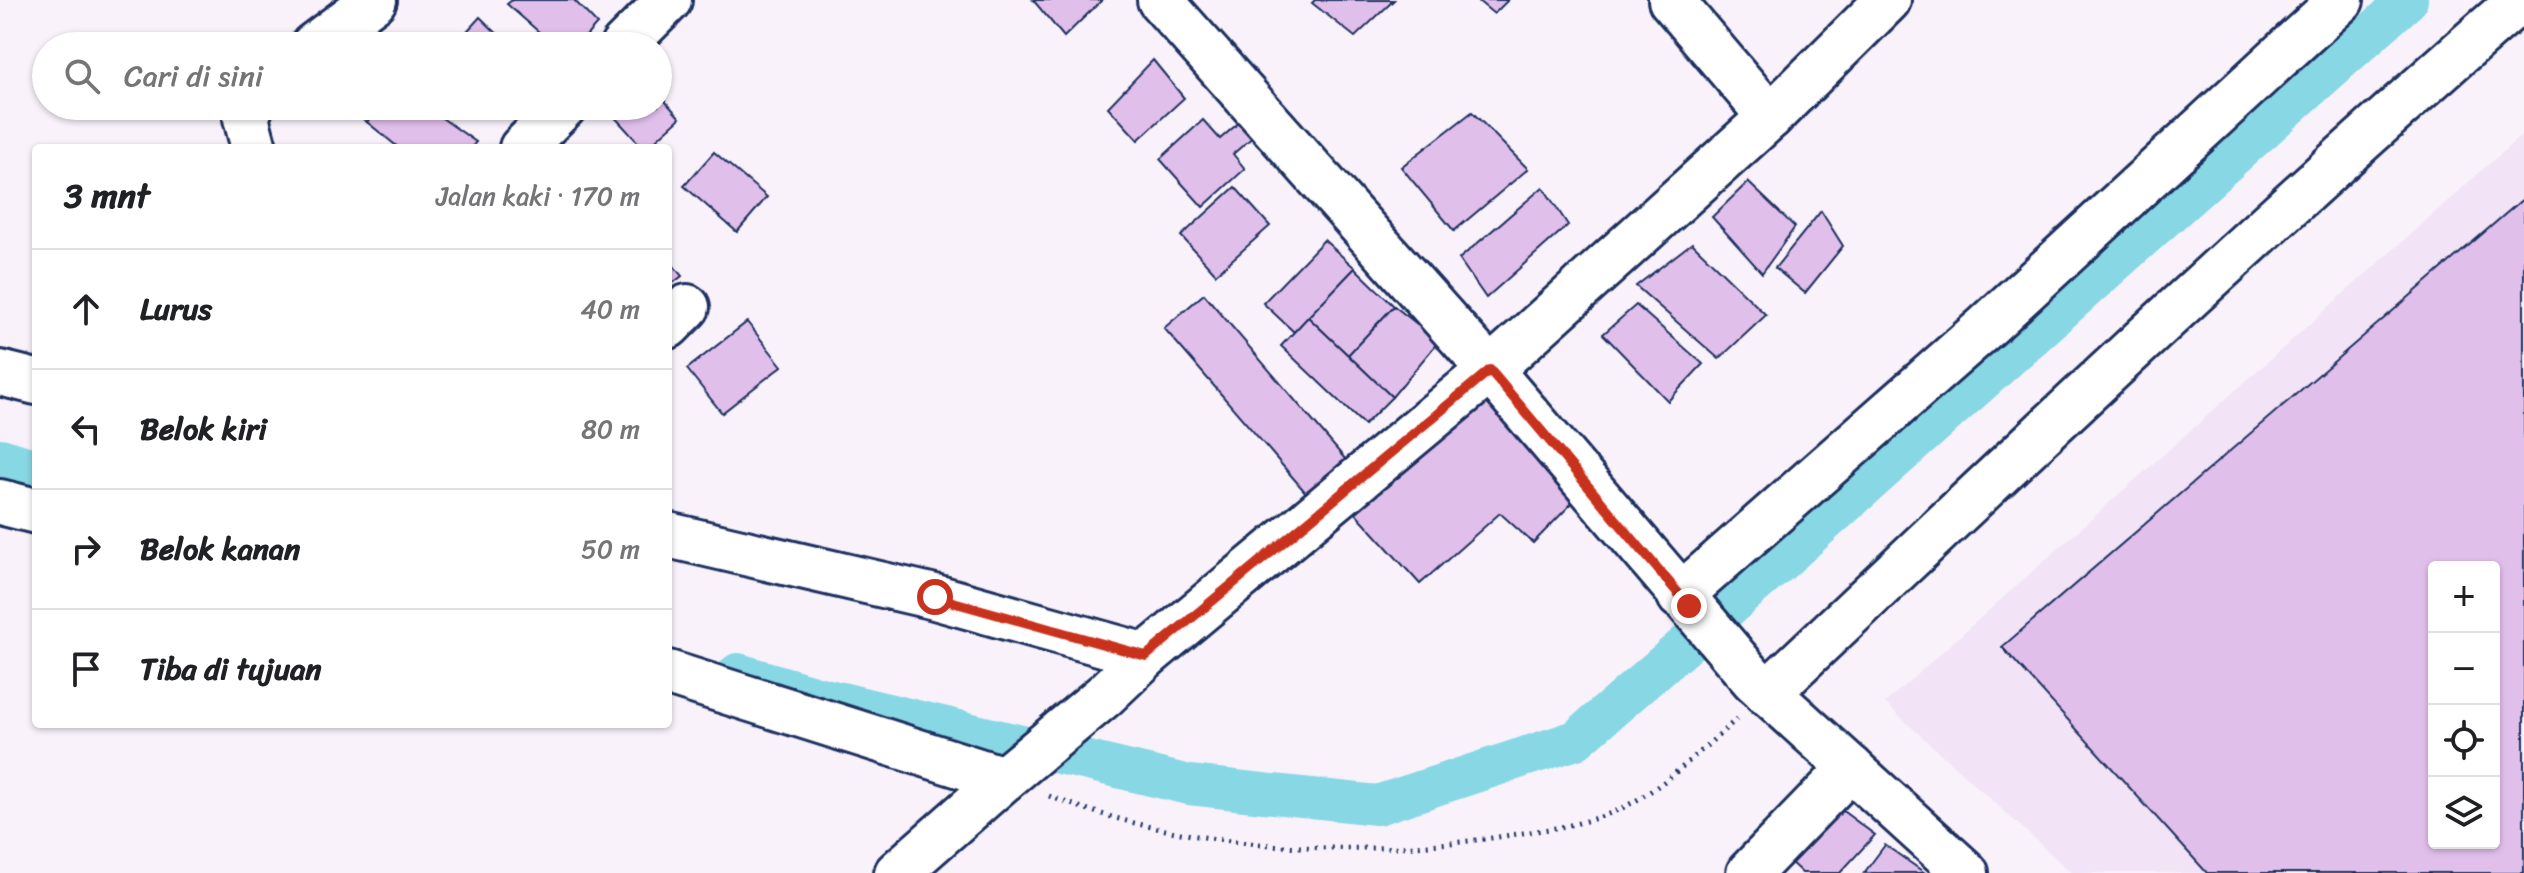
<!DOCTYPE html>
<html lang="id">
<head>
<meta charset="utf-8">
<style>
  :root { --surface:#fff; --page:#f6f6f6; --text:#202124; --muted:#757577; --line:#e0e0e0 }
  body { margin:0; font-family:Sriracha,sans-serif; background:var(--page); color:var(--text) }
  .controls { position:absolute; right:24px; bottom:24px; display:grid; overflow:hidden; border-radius:8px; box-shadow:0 2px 6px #0004 }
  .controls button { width:72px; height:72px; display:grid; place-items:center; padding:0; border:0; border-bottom:2px solid var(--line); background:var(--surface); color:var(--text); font:40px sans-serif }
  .stop { position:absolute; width:24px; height:24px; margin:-18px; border:6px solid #c8321e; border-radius:50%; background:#fff }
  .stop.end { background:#c8321e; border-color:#fff; box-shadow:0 2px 8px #0008 }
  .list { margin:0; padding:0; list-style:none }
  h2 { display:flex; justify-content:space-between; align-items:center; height:104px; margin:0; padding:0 32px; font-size:34px }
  h2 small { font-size:26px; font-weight:400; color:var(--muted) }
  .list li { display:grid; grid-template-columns:52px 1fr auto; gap:24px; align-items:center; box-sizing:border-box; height:120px; padding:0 32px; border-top:2px solid var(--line) }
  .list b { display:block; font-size:30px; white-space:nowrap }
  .list em { font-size:26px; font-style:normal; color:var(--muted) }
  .icon { flex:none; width:44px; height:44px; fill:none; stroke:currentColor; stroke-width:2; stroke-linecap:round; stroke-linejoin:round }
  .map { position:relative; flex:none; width:2524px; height:873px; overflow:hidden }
  .search { position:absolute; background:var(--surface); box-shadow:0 2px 6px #0004; left:32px; top:32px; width:640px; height:88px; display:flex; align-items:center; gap:20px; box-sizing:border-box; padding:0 28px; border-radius:44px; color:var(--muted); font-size:30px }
  .panel { position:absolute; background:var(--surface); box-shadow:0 2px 6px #0004; left:32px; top:144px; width:640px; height:584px; border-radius:8px }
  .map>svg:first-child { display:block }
  .built { fill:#f2e3f6; fill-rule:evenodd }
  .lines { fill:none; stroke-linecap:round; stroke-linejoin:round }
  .canal { stroke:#87d7e4; stroke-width:40 }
  .building { fill:#e1bfeb; stroke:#1b2f5e; stroke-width:2; fill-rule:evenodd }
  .street-casing { stroke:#1b2f5e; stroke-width:50 }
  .path { stroke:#1b2f5e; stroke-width:5; stroke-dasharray:2 6; stroke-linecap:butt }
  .street { stroke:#fff; stroke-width:44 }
  .route { stroke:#c8321e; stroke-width:10 }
</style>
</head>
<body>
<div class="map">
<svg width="2524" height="873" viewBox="0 0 2524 873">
  <rect width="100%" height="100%" fill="#f9f2fb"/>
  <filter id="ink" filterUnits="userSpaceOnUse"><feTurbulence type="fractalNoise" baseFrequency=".0125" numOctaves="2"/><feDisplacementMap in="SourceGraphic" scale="16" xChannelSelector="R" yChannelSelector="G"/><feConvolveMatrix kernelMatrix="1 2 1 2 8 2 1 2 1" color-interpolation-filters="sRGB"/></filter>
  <g filter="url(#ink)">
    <!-- built -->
    <path class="built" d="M 2524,133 L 2524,873 L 2072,873 L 1885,703 ZM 2434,567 L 2494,567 L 2494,843 L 2434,843 Z"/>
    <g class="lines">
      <!-- canal -->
      <g class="canal">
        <path d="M 0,458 L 36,469"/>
        <path d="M 738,673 L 820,697 L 1189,785 L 1377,805 L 1576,740 L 1774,568 L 2408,0"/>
      </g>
    </g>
    <!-- building -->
    <g class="building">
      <path d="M 512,0 L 574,0 L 597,24 L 577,46 L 555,46 L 507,4 Z"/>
      <path d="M 1033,0 L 1102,0 L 1064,37 Z"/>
      <path d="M 1315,0 L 1394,0 L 1355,37 L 1312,3 Z"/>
      <path d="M 1477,0 L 1508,0 L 1494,14 Z"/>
      <path d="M 480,17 L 510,46 L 465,46 L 459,40 Z"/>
      <path d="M 1153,60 L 1184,98 L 1138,140 L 1108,107 Z"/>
      <path d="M 658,93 L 680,118 L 647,148 L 643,148 L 612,114 L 621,106 L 658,106 Z"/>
      <path d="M 346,106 L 379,106 L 367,122 Z"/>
      <path d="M 379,106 L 425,106 L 476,142 L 471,148 L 399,148 L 367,122 Z"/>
      <path d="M 1472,112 L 1528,169 L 1454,231 L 1401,167 Z"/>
      <path d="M 1203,120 L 1220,139 L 1242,120 L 1255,135 L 1233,154 L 1245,169 L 1203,207 L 1160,159 Z"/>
      <path d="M 714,152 L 767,197 L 737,232 L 684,186 Z"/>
      <path d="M 1748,182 L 1795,227 L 1762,273 L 1712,217 Z"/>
      <path d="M 1235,187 L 1270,226 L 1216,274 L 1181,236 Z"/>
      <path d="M 1543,187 L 1568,225 L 1486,298 L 1459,259 Z"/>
      <path d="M 2524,198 L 2524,873 L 2207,873 L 2002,647 ZM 2434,567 L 2494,567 L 2494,843 L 2434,843 Z"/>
      <path d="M 1821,211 L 1843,246 L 1805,293 L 1775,268 Z"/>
      <path d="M 1324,240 L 1355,268 L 1294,332 L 1263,303 Z"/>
      <path d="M 1692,243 L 1766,315 L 1719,359 L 1636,286 Z"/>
      <path d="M 668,259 L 682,276 L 668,287 Z"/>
      <path d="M 1355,268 L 1394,306 L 1348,355 L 1308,317 Z"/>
      <path d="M 1204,294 L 1346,460 L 1307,494 L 1164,328 Z"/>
      <path d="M 1636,305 L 1703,364 L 1668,401 L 1603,334 Z"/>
      <path d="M 1394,306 L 1439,341 L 1392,397 L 1348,355 Z"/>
      <path d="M 1308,317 L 1392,397 L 1364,425 L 1281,346 Z"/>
      <path d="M 747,322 L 782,366 L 722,413 L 687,369 Z"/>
      <path d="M 1489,388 L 1580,495 L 1533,543 L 1500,513 L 1420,584 L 1353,510 Z"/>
      <path d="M 1836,806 L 1875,835 L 1840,873 L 1802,873 L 1787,859 Z"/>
      <path d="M 1885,845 L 1925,873 L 1864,873 Z"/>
    </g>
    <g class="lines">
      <!-- street casing -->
      <g class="street-casing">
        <g id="street">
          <path d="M 1160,0 L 1490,370 L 1754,680 L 1966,873"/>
          <path d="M 1671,0 L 1770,117"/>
          <path d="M 313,46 L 374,0"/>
          <path d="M 623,46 L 669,0"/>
          <path d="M 251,106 L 246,118 L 254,148"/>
          <path d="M 522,148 L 564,106"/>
          <path d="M 668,326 L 687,307"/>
          <path d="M 0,373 L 36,382"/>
          <path d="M 0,502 L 36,511"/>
          <path d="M 668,535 L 935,597 L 1146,656"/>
          <path d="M 1680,596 L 1987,326 L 2341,0"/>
          <path d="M 668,673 L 1004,779"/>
          <path d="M 1767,693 C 2015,458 2263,224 2520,0"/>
          <path d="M 897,873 L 1004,779 L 1105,695 L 1146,656 L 1490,370 L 1770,117 L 1888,0"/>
          <path d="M 1749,873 L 1851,768"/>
        </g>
      </g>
      <!-- path -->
      <path class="path" d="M 1049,796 C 1196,853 1369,860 1523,833 C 1557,828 1597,822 1628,805 C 1669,783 1703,748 1738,718"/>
      <!-- street -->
      <use href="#street" class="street"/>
    </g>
  </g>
  <g class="lines" filter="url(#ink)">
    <!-- route -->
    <path class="route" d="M 935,597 L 1146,656 L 1490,370 L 1689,606"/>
  </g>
</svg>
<div class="controls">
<button>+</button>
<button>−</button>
<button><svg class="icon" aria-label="locate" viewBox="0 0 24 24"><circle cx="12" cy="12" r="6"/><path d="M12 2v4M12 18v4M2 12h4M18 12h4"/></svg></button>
<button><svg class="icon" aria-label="layers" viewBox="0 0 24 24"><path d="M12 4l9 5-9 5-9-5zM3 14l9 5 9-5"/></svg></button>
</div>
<div class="stop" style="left:935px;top:597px"></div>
<div class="stop end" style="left:1689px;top:606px"></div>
<div class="search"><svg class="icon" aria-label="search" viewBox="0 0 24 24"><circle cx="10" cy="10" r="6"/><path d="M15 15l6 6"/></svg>Cari di sini</div>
<section class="panel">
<h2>3 mnt<small>Jalan kaki · 170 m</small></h2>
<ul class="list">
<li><svg class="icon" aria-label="ahead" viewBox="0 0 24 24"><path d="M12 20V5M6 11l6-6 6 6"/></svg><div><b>Lurus</b></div><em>40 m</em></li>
<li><svg class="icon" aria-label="left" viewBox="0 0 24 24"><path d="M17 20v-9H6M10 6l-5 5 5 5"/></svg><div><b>Belok kiri</b></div><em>80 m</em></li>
<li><svg class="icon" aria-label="right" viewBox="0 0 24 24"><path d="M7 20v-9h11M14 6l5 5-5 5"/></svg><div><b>Belok kanan</b></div><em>50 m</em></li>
<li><svg class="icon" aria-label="arrive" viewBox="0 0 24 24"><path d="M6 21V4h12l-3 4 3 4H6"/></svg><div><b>Tiba di tujuan</b></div></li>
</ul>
</section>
</div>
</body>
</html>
